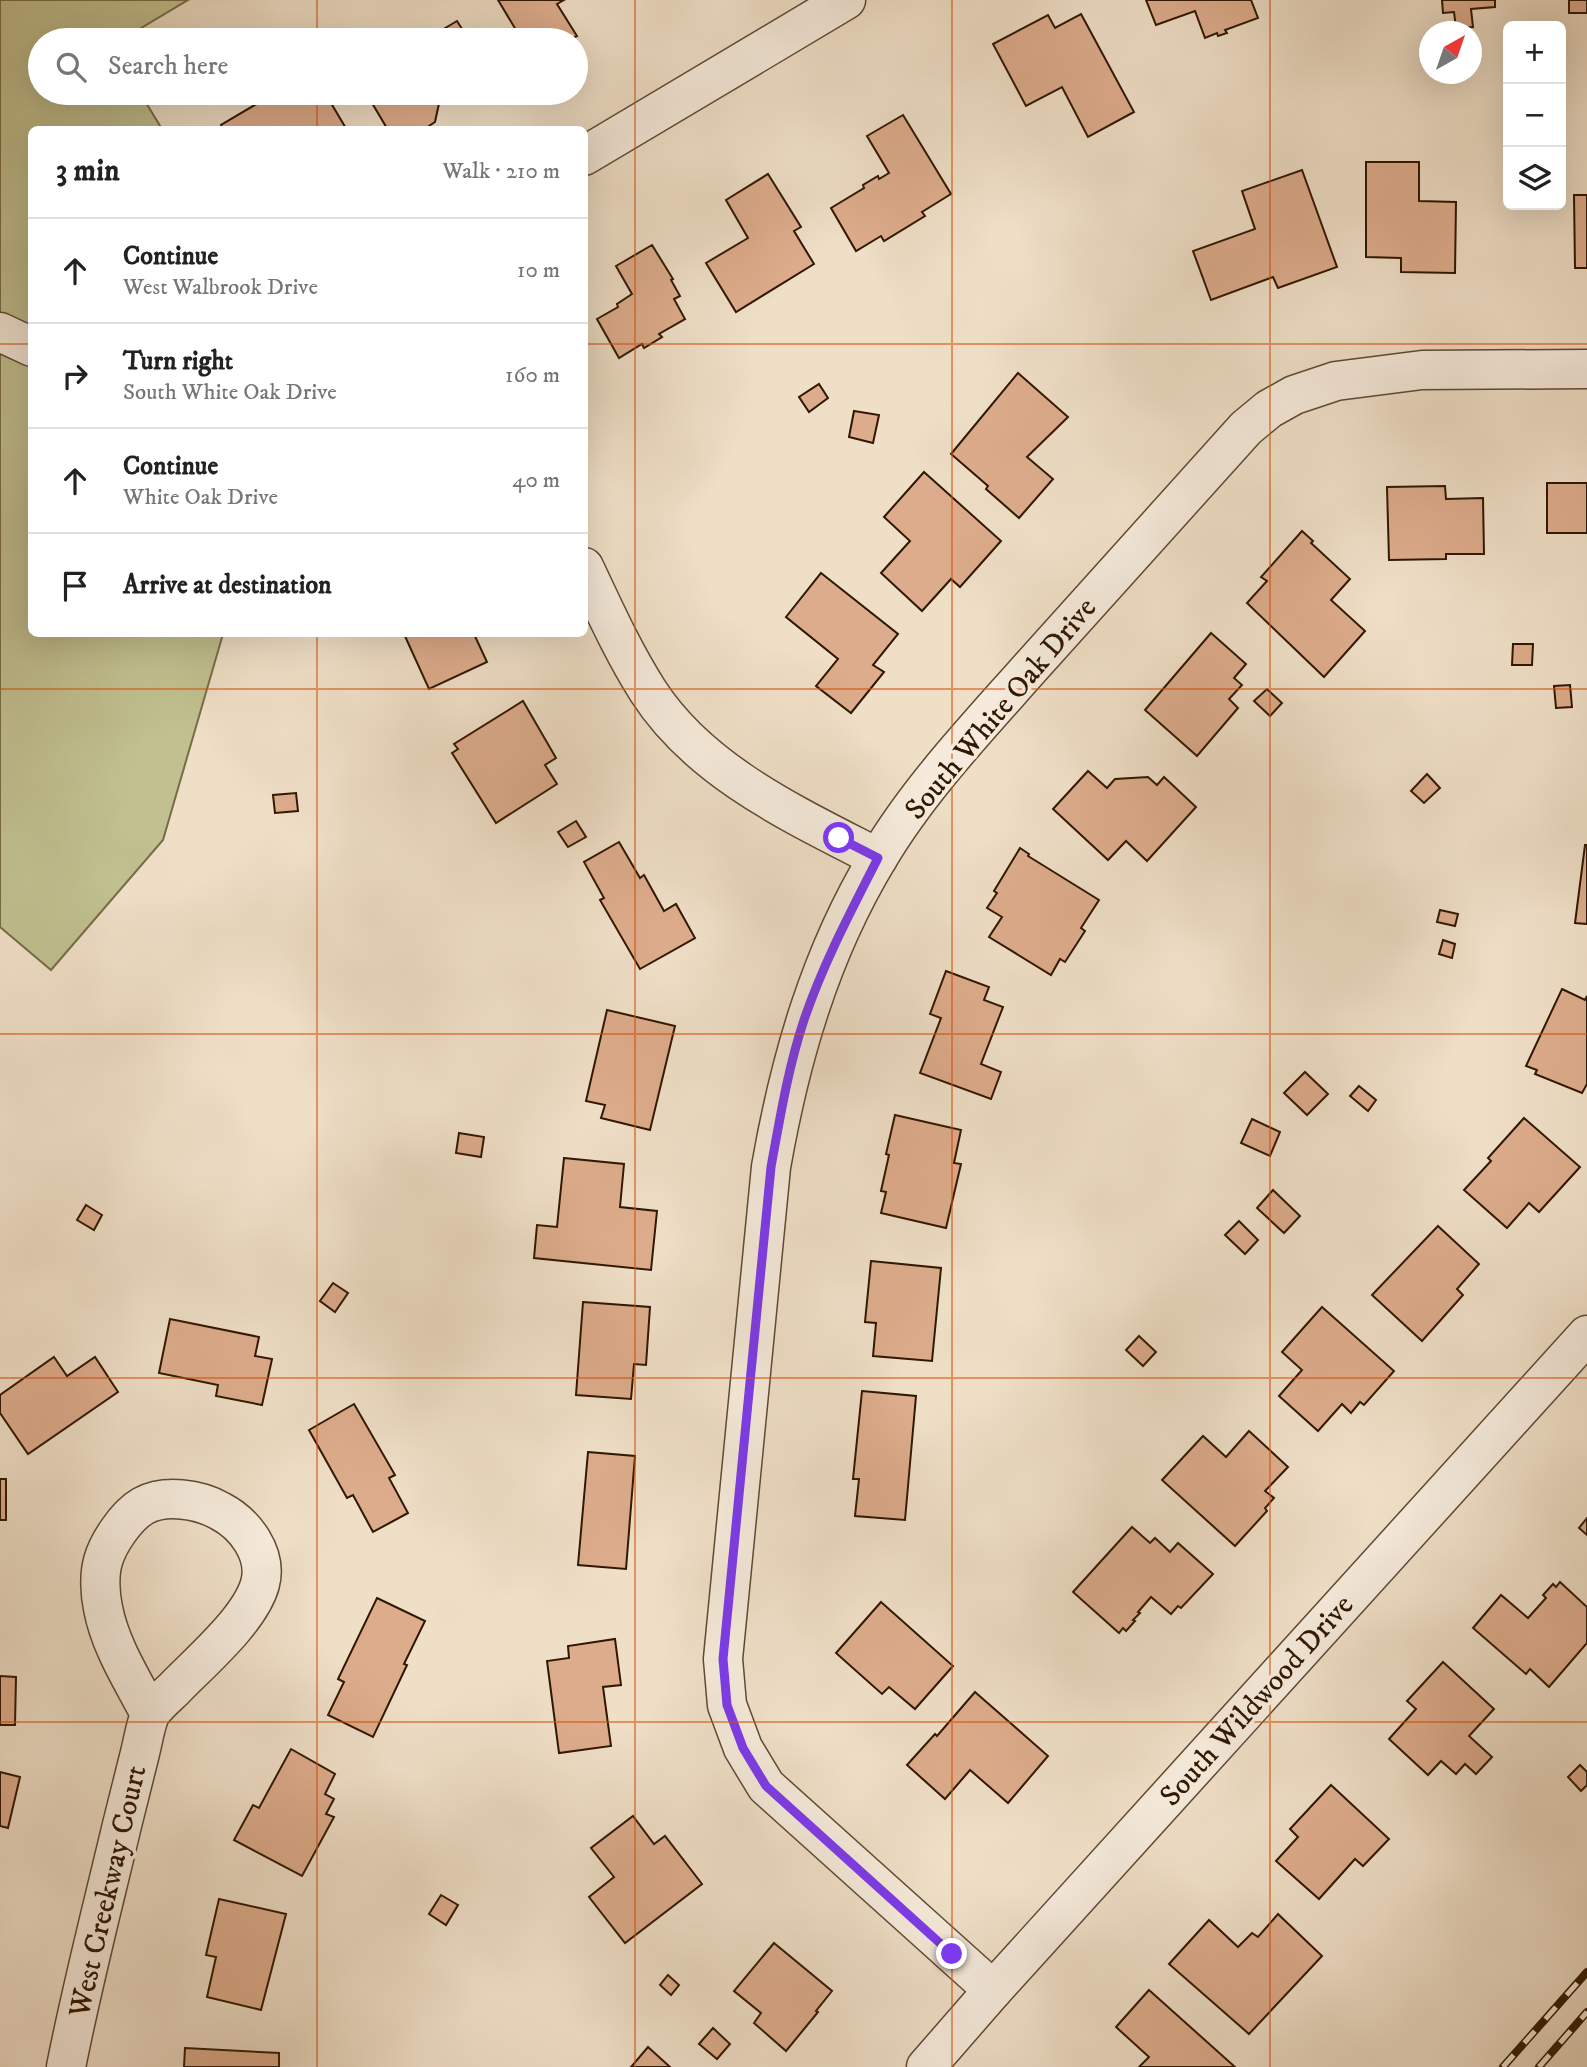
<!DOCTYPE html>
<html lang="en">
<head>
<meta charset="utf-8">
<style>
  :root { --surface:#fff; --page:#f6f6f6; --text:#222; --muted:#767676; --line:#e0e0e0 }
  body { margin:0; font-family:"IM FELL DW Pica",serif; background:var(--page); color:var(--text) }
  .controls { position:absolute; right:21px; top:21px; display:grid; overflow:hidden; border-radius:10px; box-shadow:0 7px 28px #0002 }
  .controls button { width:63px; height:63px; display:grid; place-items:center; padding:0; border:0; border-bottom:2px solid var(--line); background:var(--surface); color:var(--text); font:35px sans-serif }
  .compass { position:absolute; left:1419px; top:21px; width:63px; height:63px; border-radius:50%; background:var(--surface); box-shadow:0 7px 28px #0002; rotate:40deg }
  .stop { position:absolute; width:21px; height:21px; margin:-16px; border:5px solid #7c3aed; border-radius:50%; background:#fff }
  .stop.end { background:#7c3aed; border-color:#fff; box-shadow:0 2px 7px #0008 }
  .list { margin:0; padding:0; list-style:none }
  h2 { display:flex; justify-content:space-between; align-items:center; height:91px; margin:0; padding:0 28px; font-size:30px }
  h2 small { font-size:23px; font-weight:400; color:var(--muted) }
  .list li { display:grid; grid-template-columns:46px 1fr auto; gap:21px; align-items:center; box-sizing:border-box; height:105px; padding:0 28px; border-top:2px solid var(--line) }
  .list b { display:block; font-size:26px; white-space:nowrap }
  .list p { margin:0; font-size:23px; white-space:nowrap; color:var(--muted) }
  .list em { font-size:23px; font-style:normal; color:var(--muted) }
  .icon { flex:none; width:38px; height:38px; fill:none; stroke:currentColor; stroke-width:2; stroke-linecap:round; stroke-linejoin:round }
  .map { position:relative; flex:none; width:1587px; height:2067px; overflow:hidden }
  .search { position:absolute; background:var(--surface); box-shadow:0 7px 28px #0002; left:28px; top:28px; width:560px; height:77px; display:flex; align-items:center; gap:18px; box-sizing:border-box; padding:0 24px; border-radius:38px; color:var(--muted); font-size:26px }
  .panel { position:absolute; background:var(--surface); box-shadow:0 7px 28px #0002; left:28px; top:126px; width:560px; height:511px; border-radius:10px }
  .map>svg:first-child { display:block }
  .green { fill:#c1c090; stroke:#786c48; stroke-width:2 }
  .building { fill:#ddac8c; stroke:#301700; stroke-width:2 }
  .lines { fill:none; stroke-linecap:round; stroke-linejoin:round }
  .street-casing { stroke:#604932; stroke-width:41 }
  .street { stroke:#f5eadb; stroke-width:38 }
  .rail-casing { stroke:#301700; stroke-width:8 }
  .rail { stroke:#f5eadb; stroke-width:5; stroke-dasharray:16; stroke-linecap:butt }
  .route { stroke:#7c3aed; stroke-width:9 }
  .grid { fill:none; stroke:#d6520b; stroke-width:2; stroke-opacity:0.55 }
  .labels { text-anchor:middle; stroke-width:7; stroke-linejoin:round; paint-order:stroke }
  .street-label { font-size:30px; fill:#301700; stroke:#f5eadb }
</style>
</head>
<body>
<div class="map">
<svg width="1587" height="2067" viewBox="0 0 1587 2067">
  <rect width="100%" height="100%" fill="#efdfc7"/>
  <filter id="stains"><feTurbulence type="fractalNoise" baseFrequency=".00286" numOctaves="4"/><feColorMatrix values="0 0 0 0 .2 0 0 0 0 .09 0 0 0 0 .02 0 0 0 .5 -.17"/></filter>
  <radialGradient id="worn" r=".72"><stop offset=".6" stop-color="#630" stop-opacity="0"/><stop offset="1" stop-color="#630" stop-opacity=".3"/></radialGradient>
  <!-- green -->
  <path class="green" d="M 0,0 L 188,0 L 121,40 L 40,40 L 40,93 L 140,93 L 162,129 L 32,130 L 32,634 L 223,634 L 163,840 L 51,970 L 0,927 Z"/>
  <!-- building -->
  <g class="building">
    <path d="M 498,0 L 564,0 L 557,4 L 577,36 L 569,40 L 522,40 Z"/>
    <path d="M 1146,0 L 1251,0 L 1258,18 L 1225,30 L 1227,33 L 1218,36 L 1217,33 L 1205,38 L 1195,11 L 1156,25 Z"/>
    <path d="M 1442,0 L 1495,0 L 1495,7 L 1471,9 L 1473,27 L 1456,28 L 1454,12 L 1443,13 Z"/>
    <rect x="1569" y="0" width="18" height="13"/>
    <path d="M 1081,14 L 1134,112 L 1088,137 L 1062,87 L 1026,106 L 993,44 L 1048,15 L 1055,28 Z"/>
    <path d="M 457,21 L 469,40 L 417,40 L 423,36 L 425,40 Z"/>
    <path d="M 268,93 L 325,93 L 347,130 L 223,130 L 221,125 L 270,96 Z"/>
    <path d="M 366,93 L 438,93 L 440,99 L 435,122 L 423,130 L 388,130 Z"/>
    <path d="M 903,115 L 951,194 L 922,212 L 925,216 L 884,241 L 881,236 L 856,251 L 831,208 L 864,188 L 863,185 L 878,176 L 879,179 L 889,173 L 867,136 Z"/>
    <path d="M 1366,162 L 1419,162 L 1419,201 L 1456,202 L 1455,273 L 1401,272 L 1401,258 L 1366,257 Z"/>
    <path d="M 1302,170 L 1337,267 L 1278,288 L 1273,277 L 1211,300 L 1193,251 L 1255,229 L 1242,191 Z"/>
    <path d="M 768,174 L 801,227 L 794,231 L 814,264 L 736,312 L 706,263 L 748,238 L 726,200 Z"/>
    <path d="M 1574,195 L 1587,195 L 1587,268 L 1575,268 Z"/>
    <path d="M 652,245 L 673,279 L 671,280 L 680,296 L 674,299 L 685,319 L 659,334 L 662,337 L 644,348 L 642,344 L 619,358 L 597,319 L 618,307 L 617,304 L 632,294 L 616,266 Z"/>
    <path d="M 1018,373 L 1068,417 L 1027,457 L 1053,479 L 1019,518 L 986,489 L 988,486 L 951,454 Z"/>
    <path d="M 819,384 L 828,398 L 809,412 L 799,397 Z"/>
    <path d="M 854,411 L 879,415 L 873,443 L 849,437 Z"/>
    <path d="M 924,472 L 1001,541 L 960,587 L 951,579 L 922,611 L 881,573 L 910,541 L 884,517 Z"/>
    <rect x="1547" y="483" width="40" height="50"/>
    <path d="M 1445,486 L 1446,499 L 1483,498 L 1484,554 L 1446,554 L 1446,559 L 1389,560 L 1387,487 Z"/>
    <path d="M 1302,531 L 1313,541 L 1311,543 L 1350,579 L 1331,600 L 1365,631 L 1324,677 L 1247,603 L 1267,581 L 1261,577 Z"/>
    <path d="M 821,573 L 898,634 L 873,665 L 884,672 L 851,713 L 816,686 L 838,659 L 786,617 Z"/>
    <path d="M 1211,633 L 1246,664 L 1234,678 L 1242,685 L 1229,699 L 1238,708 L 1197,756 L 1145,710 Z"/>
    <path d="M 404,634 L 474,634 L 487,662 L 429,689 Z"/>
    <path d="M 1513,644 L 1533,644 L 1532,665 L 1512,665 Z"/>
    <path d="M 1570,685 L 1572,707 L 1556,708 L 1554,686 Z"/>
    <path d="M 1267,689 L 1282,703 L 1270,716 L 1254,701 Z"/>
    <path d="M 523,701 L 556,758 L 545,765 L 557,784 L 496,823 L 452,753 L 458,749 L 454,744 Z"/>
    <path d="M 1088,771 L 1107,788 L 1115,779 L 1148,777 L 1157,785 L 1164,777 L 1196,807 L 1147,861 L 1126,841 L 1108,860 L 1053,809 Z"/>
    <path d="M 1427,774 L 1440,788 L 1424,803 L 1411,791 Z"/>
    <path d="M 296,793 L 298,811 L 275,813 L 273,795 Z"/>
    <path d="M 576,821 L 586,837 L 568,847 L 558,832 Z"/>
    <path d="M 619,842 L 640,878 L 644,875 L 664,911 L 676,904 L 695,938 L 640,969 L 600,900 L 604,898 L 584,862 Z"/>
    <path d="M 1585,845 L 1587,845 L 1587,924 L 1575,923 Z"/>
    <path d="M 1020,848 L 1029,854 L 1028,856 L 1099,900 L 1081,928 L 1085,931 L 1065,962 L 1060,959 L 1051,975 L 989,937 L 1002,917 L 987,908 L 997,893 L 994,891 Z"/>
    <path d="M 1440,910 L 1458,914 L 1455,926 L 1437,922 Z"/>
    <path d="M 1443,940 L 1455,944 L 1452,958 L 1439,954 Z"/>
    <path d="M 946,971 L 989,987 L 984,1000 L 1003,1007 L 981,1064 L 1001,1072 L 991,1099 L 920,1073 L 941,1018 L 930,1014 Z"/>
    <path d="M 1562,989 L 1585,1000 L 1587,996 L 1587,1084 L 1582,1093 L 1535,1074 L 1537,1070 L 1526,1066 Z"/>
    <path d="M 607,1010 L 675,1026 L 650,1130 L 601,1118 L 605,1105 L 586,1101 Z"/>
    <path d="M 1305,1072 L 1328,1094 L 1307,1115 L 1284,1093 Z"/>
    <path d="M 1359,1086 L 1376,1100 L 1368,1111 L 1350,1096 Z"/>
    <path d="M 895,1115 L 961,1130 L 954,1163 L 961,1164 L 946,1228 L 881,1213 L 886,1192 L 881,1191 L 889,1155 L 886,1154 Z"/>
    <path d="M 1524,1118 L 1580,1167 L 1539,1212 L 1529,1203 L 1507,1228 L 1464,1190 L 1491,1161 L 1488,1158 Z"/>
    <path d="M 1252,1119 L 1280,1132 L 1270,1156 L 1241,1143 Z"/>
    <path d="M 459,1133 L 484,1137 L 481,1157 L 456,1153 Z"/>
    <path d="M 564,1158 L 624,1164 L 620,1207 L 657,1211 L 651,1270 L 534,1258 L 537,1225 L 557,1227 Z"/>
    <path d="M 1273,1190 L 1300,1216 L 1284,1233 L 1257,1208 Z"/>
    <path d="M 86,1205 L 102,1215 L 94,1230 L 77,1220 Z"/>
    <path d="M 1239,1221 L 1258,1240 L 1245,1254 L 1225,1235 Z"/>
    <path d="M 1438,1226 L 1479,1264 L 1457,1289 L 1463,1295 L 1422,1341 L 1372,1295 Z"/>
    <path d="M 871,1261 L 941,1268 L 932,1361 L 873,1356 L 876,1323 L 865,1322 Z"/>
    <path d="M 333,1283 L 348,1293 L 335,1312 L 320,1301 Z"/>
    <path d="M 583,1302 L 650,1307 L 646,1365 L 634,1364 L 631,1399 L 576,1395 Z"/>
    <path d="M 1322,1307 L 1394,1371 L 1364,1405 L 1360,1402 L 1351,1413 L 1342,1404 L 1318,1431 L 1279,1396 L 1302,1370 L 1282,1352 Z"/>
    <path d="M 170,1319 L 259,1337 L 255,1356 L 272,1359 L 262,1405 L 216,1396 L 218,1385 L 159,1373 Z"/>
    <path d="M 1139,1336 L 1156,1352 L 1143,1366 L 1126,1350 Z"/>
    <path d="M 54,1357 L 67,1376 L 95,1357 L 118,1392 L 28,1454 L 0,1413 L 0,1395 Z"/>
    <path d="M 862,1391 L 916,1396 L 905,1520 L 855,1516 L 859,1479 L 853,1479 Z"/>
    <path d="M 354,1404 L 395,1475 L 389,1478 L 408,1513 L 373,1532 L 353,1495 L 347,1498 L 309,1430 Z"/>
    <path d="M 1249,1431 L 1288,1467 L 1265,1491 L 1274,1498 L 1265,1508 L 1267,1511 L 1235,1546 L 1162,1480 L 1203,1436 L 1226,1457 Z"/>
    <path d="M 588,1452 L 635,1456 L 626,1569 L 578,1565 Z"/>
    <rect x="0" y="1479" width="6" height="41"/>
    <path d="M 1587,1518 L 1587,1535 L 1579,1528 Z"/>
    <path d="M 1132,1527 L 1150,1543 L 1155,1538 L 1170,1552 L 1178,1543 L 1213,1574 L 1181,1608 L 1178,1606 L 1171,1614 L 1151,1597 L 1138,1612 L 1140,1613 L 1133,1620 L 1135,1621 L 1126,1631 L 1123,1628 L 1119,1633 L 1073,1592 Z"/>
    <path d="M 1560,1582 L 1587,1607 L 1587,1643 L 1549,1687 L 1530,1669 L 1526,1674 L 1473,1628 L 1501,1595 L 1528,1618 L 1546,1598 L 1543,1595 L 1553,1584 L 1556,1587 Z"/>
    <path d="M 377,1598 L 425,1621 L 404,1664 L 407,1665 L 373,1737 L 328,1715 L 344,1682 L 338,1679 Z"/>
    <path d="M 881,1602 L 953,1666 L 915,1709 L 889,1687 L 882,1694 L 836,1653 Z"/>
    <path d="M 615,1639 L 621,1685 L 603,1687 L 611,1746 L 559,1753 L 547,1661 L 569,1658 L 568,1646 Z"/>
    <path d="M 1443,1662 L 1494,1709 L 1469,1736 L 1492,1757 L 1476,1774 L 1465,1764 L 1456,1774 L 1441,1761 L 1428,1775 L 1389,1739 L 1416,1709 L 1407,1701 Z"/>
    <path d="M 0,1676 L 16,1677 L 15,1725 L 0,1725 Z"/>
    <path d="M 975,1692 L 1048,1756 L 1008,1803 L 970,1770 L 945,1799 L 907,1765 L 935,1734 L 937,1736 Z"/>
    <path d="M 291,1749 L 335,1774 L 325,1794 L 334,1799 L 326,1814 L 334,1817 L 302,1876 L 234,1840 L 253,1805 L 259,1808 Z"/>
    <path d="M 1580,1765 L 1587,1772 L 1587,1785 L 1581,1791 L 1568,1777 Z"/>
    <path d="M 0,1772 L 20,1777 L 8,1828 L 0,1826 Z"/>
    <path d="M 1331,1785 L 1389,1839 L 1363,1866 L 1355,1859 L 1319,1899 L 1276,1861 L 1298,1837 L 1290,1829 Z"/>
    <path d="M 633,1816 L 654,1844 L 665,1836 L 702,1884 L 625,1943 L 589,1897 L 614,1877 L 591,1848 Z"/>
    <path d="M 441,1895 L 458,1905 L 446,1925 L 429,1914 Z"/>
    <path d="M 219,1899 L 286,1914 L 261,2010 L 207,1997 L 216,1957 L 206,1955 Z"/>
    <path d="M 1278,1914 L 1322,1956 L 1249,2034 L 1169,1964 L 1209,1920 L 1238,1947 L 1252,1933 L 1258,1937 Z"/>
    <path d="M 774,1943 L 832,1991 L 816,2011 L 818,2012 L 786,2051 L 754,2023 L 761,2013 L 734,1991 Z"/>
    <path d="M 668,1975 L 679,1985 L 671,1995 L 660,1985 Z"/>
    <path d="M 1149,1990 L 1235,2067 L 1139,2067 L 1149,2057 L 1116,2027 Z"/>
    <path d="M 713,2028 L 730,2044 L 717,2059 L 699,2044 Z"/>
    <path d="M 648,2047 L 670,2067 L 631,2067 Z"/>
    <path d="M 185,2048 L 279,2053 L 279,2067 L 184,2067 Z"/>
  </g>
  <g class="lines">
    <!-- street casing -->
    <g class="street-casing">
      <g id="street">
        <path d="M 584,156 L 846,0"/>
        <path d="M 0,332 L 32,347"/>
        <path d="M 584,567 C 604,609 623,652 648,691 C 700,772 795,815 878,858"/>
        <path d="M 993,1990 L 766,1786 L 743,1748 L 727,1705 L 723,1659 L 771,1167 C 790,1059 820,954 878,858 C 919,789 976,729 1030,668 C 1102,588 1174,508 1246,428 L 1269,409 L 1294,395 L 1336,381 L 1422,370 L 1587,369"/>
        <path d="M 66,2067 C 82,1986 103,1905 122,1825 C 128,1801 134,1777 140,1753 C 143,1741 145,1728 149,1717 C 153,1707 166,1697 174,1689 C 200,1662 250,1620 260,1584 C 268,1554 245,1524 220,1511 C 199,1499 165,1494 143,1506 C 126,1516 108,1543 103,1561 C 99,1575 100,1594 103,1608 C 110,1646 133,1681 150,1714"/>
        <path d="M 926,2067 L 993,1990 L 1587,1335"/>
      </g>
    </g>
    <!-- street -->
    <use href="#street" class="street"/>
    <!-- rail casing -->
    <g class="rail-casing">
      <g id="rail">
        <path d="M 1503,2067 L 1587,1972"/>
        <path d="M 1539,2067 L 1587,2012"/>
      </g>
    </g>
    <!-- rail -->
    <use href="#rail" class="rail"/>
  </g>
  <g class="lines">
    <!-- route -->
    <path class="route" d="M 839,838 L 878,858 C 851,911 823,964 804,1020 C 788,1068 780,1118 771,1167 L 723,1659 L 727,1705 L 743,1748 L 766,1786 L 952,1954"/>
  </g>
  <!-- grid -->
  <path class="grid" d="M 317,0 L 317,40M 635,0 L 635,2067M 952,0 L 952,2067M 1270,0 L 1270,2067M 317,93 L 317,130M 0,344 L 32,344M 584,344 L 1587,344M 317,634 L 317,2067M 0,689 L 1587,689M 0,1034 L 1587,1034M 0,1378 L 1587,1378M 0,1722 L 1587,1722"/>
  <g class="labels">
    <!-- street labels -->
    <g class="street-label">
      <text transform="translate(1000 708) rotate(-50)" y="10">South White Oak Drive</text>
      <text transform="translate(1256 1700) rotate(-48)" y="10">South Wildwood Drive</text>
      <text transform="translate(107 1891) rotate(-77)" y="10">West Creekway Court</text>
    </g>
  </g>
  <rect width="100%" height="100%" filter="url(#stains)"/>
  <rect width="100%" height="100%" fill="url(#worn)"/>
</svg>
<div class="controls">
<button>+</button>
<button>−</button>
<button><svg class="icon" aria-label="layers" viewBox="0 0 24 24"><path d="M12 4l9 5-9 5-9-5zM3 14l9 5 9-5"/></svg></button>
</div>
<svg class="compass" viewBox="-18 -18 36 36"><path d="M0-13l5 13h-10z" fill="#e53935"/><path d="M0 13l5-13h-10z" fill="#767676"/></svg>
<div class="stop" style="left:839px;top:838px"></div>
<div class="stop end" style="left:952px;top:1954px"></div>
<div class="search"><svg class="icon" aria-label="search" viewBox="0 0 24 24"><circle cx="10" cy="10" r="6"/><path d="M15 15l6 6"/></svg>Search here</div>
<section class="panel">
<h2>3 min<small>Walk · 210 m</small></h2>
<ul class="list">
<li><svg class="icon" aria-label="ahead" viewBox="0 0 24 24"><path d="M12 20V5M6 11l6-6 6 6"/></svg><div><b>Continue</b><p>West Walbrook Drive</p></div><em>10 m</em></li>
<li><svg class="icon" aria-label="right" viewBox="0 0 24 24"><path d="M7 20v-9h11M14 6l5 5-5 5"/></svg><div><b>Turn right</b><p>South White Oak Drive</p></div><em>160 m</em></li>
<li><svg class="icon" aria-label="ahead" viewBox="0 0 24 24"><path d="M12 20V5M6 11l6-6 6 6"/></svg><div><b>Continue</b><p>White Oak Drive</p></div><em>40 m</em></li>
<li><svg class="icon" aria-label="arrive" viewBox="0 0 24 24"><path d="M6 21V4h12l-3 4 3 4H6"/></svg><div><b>Arrive at destination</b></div></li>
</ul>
</section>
</div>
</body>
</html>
